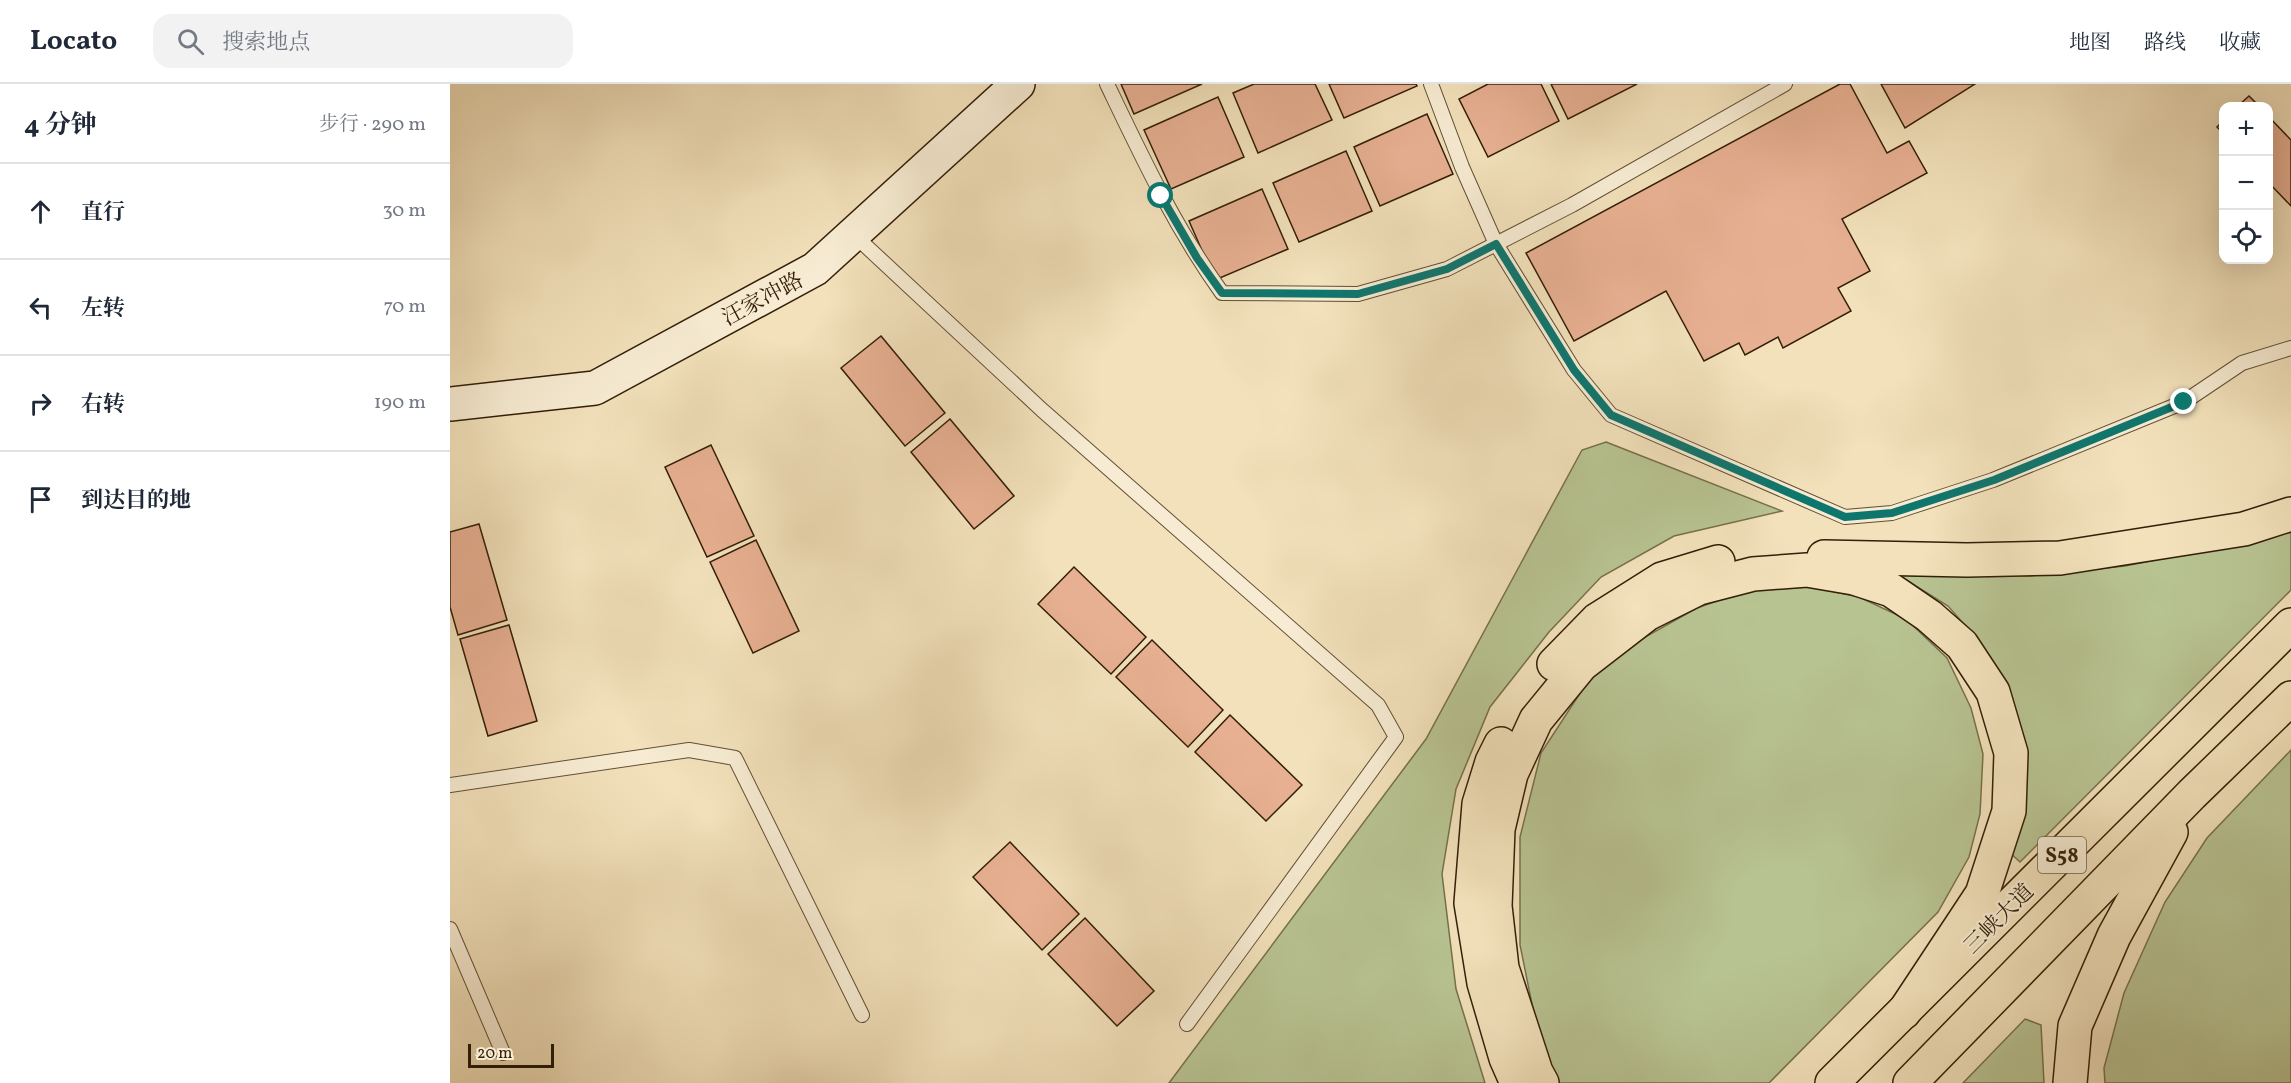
<!DOCTYPE html>
<html lang="zh">
<head>
<meta charset="utf-8">
<style>
  :root { --surface:#fff; --page:#f2f2f3; --text:#1f2937; --muted:#747a83; --line:#e0e1e3 }
  body { margin:0; font-family:Vollkorn,"Noto Serif SC",serif; background:var(--page); color:var(--text) }
  .controls { position:absolute; right:18px; top:18px; display:grid; overflow:hidden; border-radius:12px; box-shadow:0 6px 24px #0002 }
  .controls button { width:54px; height:54px; display:grid; place-items:center; padding:0; border:0; border-bottom:2px solid var(--line); background:var(--surface); color:var(--text); font:30px sans-serif }
  .scale { position:absolute; left:18px; bottom:15px; width:86px; box-sizing:border-box; padding-left:6px; border:3px solid #331e07; border-top:0; font-size:16px; line-height:21px; white-space:nowrap; color:#331e07; -webkit-text-stroke:4px #f7ecd3; paint-order:stroke }
  .stop { position:absolute; width:18px; height:18px; margin:-14px; border:4px solid #0f766e; border-radius:50%; background:#fff }
  .stop.end { background:#0f766e; border-color:#fff; box-shadow:0 2px 6px #0008 }
  .list { margin:0; padding:0; list-style:none }
  h2 { display:flex; justify-content:space-between; align-items:center; height:78px; margin:0; padding:0 24px; font-size:26px }
  h2 small { font-size:20px; font-weight:400; color:var(--muted) }
  .list li { display:grid; grid-template-columns:39px 1fr auto; gap:18px; align-items:center; box-sizing:border-box; height:96px; padding:0 24px; border-top:2px solid var(--line) }
  .list b { display:block; font-size:22px; white-space:nowrap }
  .list em { font-size:20px; font-style:normal; color:var(--muted) }
  .icon { flex:none; width:33px; height:33px; fill:none; stroke:currentColor; stroke-width:2; stroke-linecap:round; stroke-linejoin:round }
  .map { position:relative; flex:none; width:1841px; height:999px; overflow:hidden }
  header { display:flex; align-items:center; gap:36px; box-sizing:border-box; height:84px; padding:0 30px; background:var(--surface); border-bottom:2px solid var(--line) }
  header strong { font-size:28px }
  nav { display:flex; gap:33px; margin-inline-start:auto; font-size:21px }
  .search { width:420px; height:54px; background:var(--page); display:flex; align-items:center; gap:15px; box-sizing:border-box; padding:0 21px; border-radius:18px; color:var(--muted); font-size:22px }
  main { display:flex }
  aside { flex:1; background:var(--surface) }
  .map>svg:first-child { display:block }
  .green { fill:#b8c392; stroke:#76704c; stroke-width:1.5 }
  .building { fill:#e7b092; stroke:#331e07; stroke-width:1.5 }
  .lines { fill:none; stroke-linecap:round; stroke-linejoin:round }
  .lane-casing { stroke:#634f34; stroke-width:16 }
  .secondary-casing { stroke:#331e07; stroke-width:36 }
  .highway-casing { stroke:#331e07; stroke-width:36 }
  .lane { stroke:#f7ecd3; stroke-width:14 }
  .secondary { stroke:#f7ecd3; stroke-width:33 }
  .highway { stroke:#f2e1bb; stroke-width:33 }
  .route { stroke:#0f766e; stroke-width:8 }
  .labels { text-anchor:middle; stroke-width:4.5; stroke-linejoin:round; paint-order:stroke }
  .shield { fill:#f7ecd3; stroke:#6e5c44; stroke-width:1.5 }
  .shield-label { font-size:21px; font-weight:bold; fill:#331e07 }
  .street-label { font-size:22px; fill:#331e07; stroke:#f7ecd3 }
</style>
</head>
<body>
<header>
<strong>Locato</strong>
<div class="search"><svg class="icon" aria-label="search" viewBox="0 0 24 24"><circle cx="10" cy="10" r="6"/><path d="M15 15l6 6"/></svg>搜索地点</div>
<nav><a>地图</a><a>路线</a><a>收藏</a></nav>
</header>
<main>
<aside>
<h2>4 分钟<small>步行 · 290 m</small></h2>
<ul class="list">
<li><svg class="icon" aria-label="ahead" viewBox="0 0 24 24"><path d="M12 20V5M6 11l6-6 6 6"/></svg><div><b>直行</b></div><em>30 m</em></li>
<li><svg class="icon" aria-label="left" viewBox="0 0 24 24"><path d="M17 20v-9H6M10 6l-5 5 5 5"/></svg><div><b>左转</b></div><em>70 m</em></li>
<li><svg class="icon" aria-label="right" viewBox="0 0 24 24"><path d="M7 20v-9h11M14 6l5 5-5 5"/></svg><div><b>右转</b></div><em>190 m</em></li>
<li><svg class="icon" aria-label="arrive" viewBox="0 0 24 24"><path d="M6 21V4h12l-3 4 3 4H6"/></svg><div><b>到达目的地</b></div></li>
</ul>
</aside>
<div class="map">
<svg width="1841" height="999" viewBox="0 0 1841 999">
  <rect width="100%" height="100%" fill="#f2e1bb"/>
  <filter id="stains"><feTurbulence type="fractalNoise" baseFrequency=".00333" numOctaves="4"/><feColorMatrix values="0 0 0 0 .2 0 0 0 0 .09 0 0 0 0 .02 0 0 0 .5 -.17"/></filter>
  <radialGradient id="worn" r=".72"><stop offset=".6" stop-color="#630" stop-opacity="0"/><stop offset="1" stop-color="#630" stop-opacity=".3"/></radialGradient>
  <!-- green -->
  <g class="green">
    <path d="M 1156,358 L 1332,427 L 1224,452 L 1151,493 L 1099,548 L 1040,623 L 1006,705 L 992,790 L 1006,905 L 1035,999 L 719,999 L 976,655 L 1132,366 Z"/>
    <path d="M 1841,437 L 1841,506 L 1570,778 L 1559,768 L 1528,556 L 1498,522 L 1439,485 L 1580,492 L 1675,482 L 1767,464 Z"/>
    <path d="M 1310,502 L 1362,503 L 1409,513 L 1456,535 L 1497,574 L 1521,624 L 1533,670 L 1530,730 L 1519,773 L 1488,828 L 1319,999 L 1109,999 L 1099,980 L 1083,925 L 1070,861 L 1070,753 L 1091,669 L 1138,597 L 1188,557 L 1247,524 Z"/>
    <path d="M 1841,666 L 1841,999 L 1655,999 L 1654,984 L 1674,909 L 1715,818 L 1757,754 Z"/>
    <path d="M 1575,935 L 1591,941 L 1594,999 L 1513,999 Z"/>
  </g>
  <!-- building -->
  <g class="building">
    <path d="M 671,0 L 752,0 L 684,30 Z"/>
    <path d="M 804,0 L 865,0 L 882,36 L 808,69 L 783,9 Z"/>
    <path d="M 879,0 L 966,0 L 967,2 L 894,34 Z"/>
    <path d="M 1038,0 L 1091,0 L 1109,37 L 1038,73 L 1009,15 Z"/>
    <path d="M 1101,0 L 1187,0 L 1118,35 Z"/>
    <path d="M 1390,0 L 1400,0 L 1437,69 L 1459,57 L 1477,89 L 1392,135 L 1420,187 L 1388,204 L 1401,227 L 1333,264 L 1328,253 L 1295,271 L 1289,259 L 1254,277 L 1216,207 L 1124,257 L 1076,169 Z"/>
    <path d="M 1431,0 L 1525,0 L 1455,44 Z"/>
    <path d="M 1799,12 L 1809,22 L 1788,22 Z"/>
    <path d="M 768,13 L 794,73 L 721,105 L 694,46 Z"/>
    <path d="M 977,30 L 1003,90 L 930,122 L 904,63 Z"/>
    <path d="M 1818,32 L 1841,56 L 1841,122 L 1818,98 Z"/>
    <path d="M 1774,36 L 1774,50 L 1767,43 Z"/>
    <path d="M 896,67 L 922,127 L 849,158 L 823,99 Z"/>
    <path d="M 812,105 L 838,165 L 765,196 L 739,137 Z"/>
    <path d="M 431,252 L 495,329 L 455,362 L 391,284 Z"/>
    <path d="M 500,335 L 564,412 L 524,445 L 461,368 Z"/>
    <path d="M 261,361 L 304,452 L 257,473 L 215,383 Z"/>
    <path d="M 29,440 L 57,536 L 8,551 L 0,523 L 0,448 Z"/>
    <path d="M 306,456 L 349,547 L 303,569 L 260,478 Z"/>
    <path d="M 624,483 L 696,553 L 661,590 L 588,520 Z"/>
    <path d="M 59,541 L 87,637 L 38,652 L 10,555 Z"/>
    <path d="M 702,556 L 773,626 L 738,663 L 666,593 Z"/>
    <path d="M 780,631 L 852,701 L 816,737 L 745,668 Z"/>
    <path d="M 560,758 L 629,830 L 592,866 L 523,793 Z"/>
    <path d="M 635,834 L 704,907 L 667,942 L 598,870 Z"/>
  </g>
  <g class="lines">
    <!-- lane casing -->
    <g class="lane-casing">
      <g id="lane">
        <path d="M 657,0 C 692,73 724,142 772,209 L 908,210 L 997,185 L 1122,121 L 1335,0"/>
        <path d="M 981,0 L 1012,83 L 1046,160 L 1124,286 L 1161,331 L 1395,433 L 1442,429 L 1543,396 L 1734,318 L 1792,279 L 1841,264"/>
        <path d="M 403,150 L 592,326 L 928,621 L 946,653 L 737,940"/>
        <path d="M 0,701 L 239,666 L 285,674 L 412,931"/>
        <path d="M 0,845 L 53,969"/>
      </g>
    </g>
    <!-- secondary casing -->
    <g class="secondary-casing">
      <path id="secondary" d="M 0,320 L 145,304 L 365,185 L 568,0"/>
    </g>
    <!-- highway casing -->
    <g class="highway-casing">
      <g id="highway">
        <path d="M 1374,473 L 1517,476 L 1610,474 L 1794,445 L 1841,430"/>
        <path d="M 1104,580 L 1147,536 L 1212,495 L 1268,478"/>
        <path d="M 1051,660 L 1042,678 L 1029,720 L 1021,819 L 1034,899 L 1056,974 L 1067,999"/>
        <path d="M 1092,999 L 1086,988 L 1052,884 L 1045,822 L 1048,745 L 1061,690 L 1086,636 L 1131,581 L 1197,530 L 1249,504 L 1303,490 L 1357,486 L 1404,494 L 1441,506 L 1479,532 L 1512,561 L 1543,608 L 1561,669 L 1559,727 L 1532,810 L 1454,928"/>
        <path d="M 1382,999 L 1841,541"/>
        <path d="M 1460,999 L 1742,710 L 1841,614"/>
        <path d="M 1620,999 L 1625,942 L 1664,852 L 1721,748"/>
      </g>
    </g>
    <!-- lane -->
    <use href="#lane" class="lane"/>
    <!-- secondary -->
    <use href="#secondary" class="secondary"/>
    <!-- highway -->
    <use href="#highway" class="highway"/>
  </g>
  <g class="lines">
    <!-- route -->
    <path class="route" d="M 711,112 L 747,174 L 772,209 L 908,210 L 997,185 L 1046,160 L 1124,286 L 1161,331 L 1395,433 L 1442,429 L 1544,396 L 1734,318"/>
  </g>
  <g class="labels">
    <!-- shield labels -->
    <rect class="shield" x="1588" y="753" width="48" height="36" rx="4.5"/>
    <g class="shield-label">
      <text x="1612" y="778">S58</text>
    </g>
    <!-- street labels -->
    <g class="street-label">
      <text transform="translate(312 214) rotate(-28)" y="8">汪家冲路</text>
      <text transform="translate(1548 834) rotate(-45)" y="8">三峡大道</text>
    </g>
  </g>
  <rect width="100%" height="100%" filter="url(#stains)"/>
  <rect width="100%" height="100%" fill="url(#worn)"/>
</svg>
<div class="controls">
<button>+</button>
<button>−</button>
<button><svg class="icon" aria-label="locate" viewBox="0 0 24 24"><circle cx="12" cy="12" r="6"/><path d="M12 2v4M12 18v4M2 12h4M18 12h4"/></svg></button>
</div>
<div class="scale">20 m</div>
<div class="stop" style="left:711px;top:112px"></div>
<div class="stop end" style="left:1734px;top:318px"></div>
</div>
</main>
</body>
</html>
